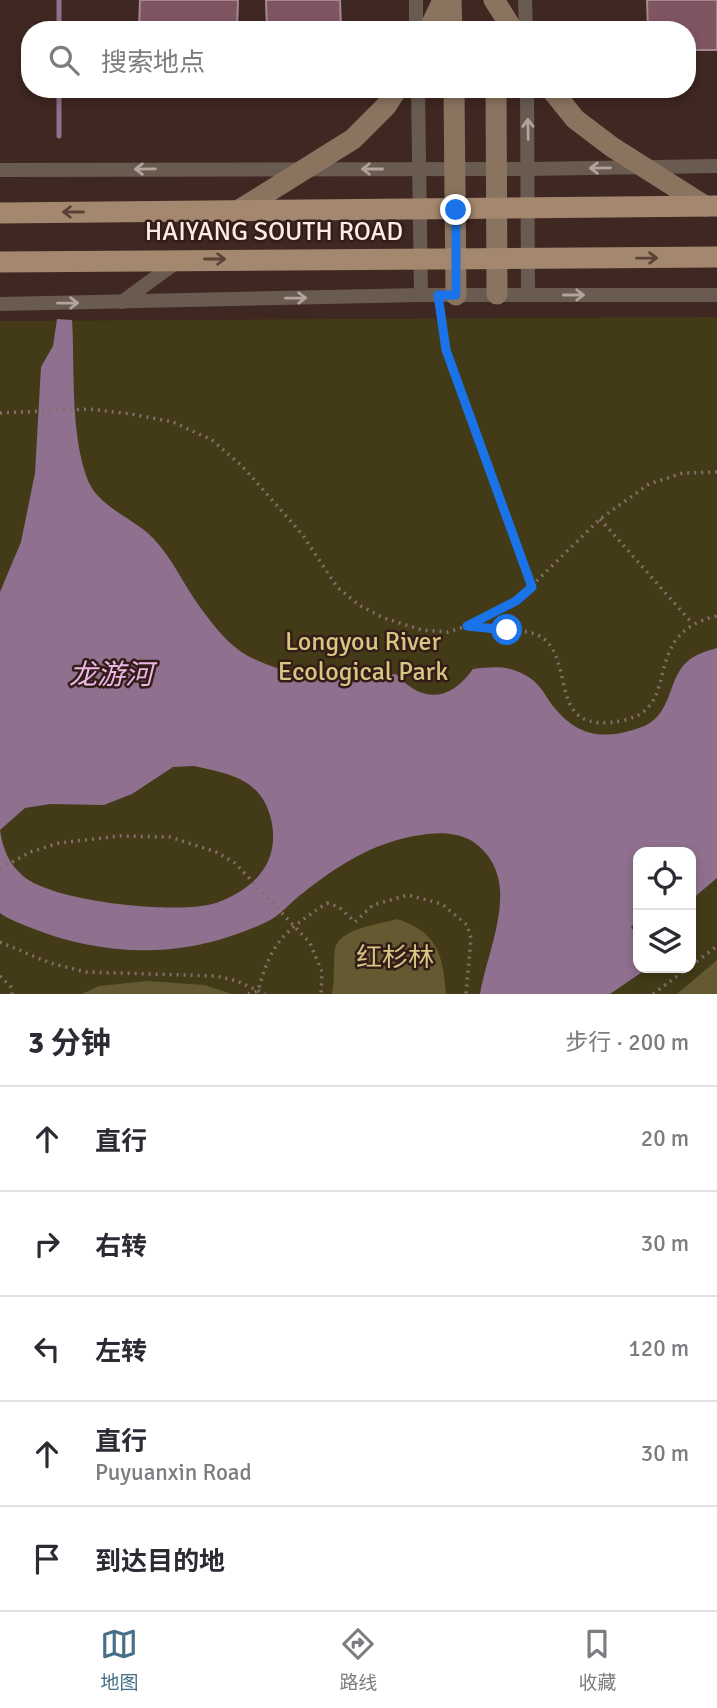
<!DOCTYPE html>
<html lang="zh">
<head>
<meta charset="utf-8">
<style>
  :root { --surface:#fff; --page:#f2f2f3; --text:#2b2b33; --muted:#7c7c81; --line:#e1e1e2; --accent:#477088 }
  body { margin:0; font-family:Signika,"Noto Sans SC",sans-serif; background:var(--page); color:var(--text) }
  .controls { position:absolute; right:21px; bottom:21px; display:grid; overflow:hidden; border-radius:14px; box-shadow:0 4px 10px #0003 }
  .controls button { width:63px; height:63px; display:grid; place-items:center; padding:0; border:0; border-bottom:2px solid var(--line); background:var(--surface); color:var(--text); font:35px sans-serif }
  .stop { position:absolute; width:21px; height:21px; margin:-16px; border:5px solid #1a73e8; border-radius:50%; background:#fff }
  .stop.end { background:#1a73e8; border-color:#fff; box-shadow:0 2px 7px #0008 }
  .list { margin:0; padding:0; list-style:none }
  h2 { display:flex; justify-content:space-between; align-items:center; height:91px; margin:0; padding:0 28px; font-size:30px }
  h2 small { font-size:23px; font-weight:400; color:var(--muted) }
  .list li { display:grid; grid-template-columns:46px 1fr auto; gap:21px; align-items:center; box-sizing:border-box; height:105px; padding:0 28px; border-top:2px solid var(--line) }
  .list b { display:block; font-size:26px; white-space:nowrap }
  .list p { margin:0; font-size:23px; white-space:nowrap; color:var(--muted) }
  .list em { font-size:23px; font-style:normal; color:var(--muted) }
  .icon { flex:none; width:38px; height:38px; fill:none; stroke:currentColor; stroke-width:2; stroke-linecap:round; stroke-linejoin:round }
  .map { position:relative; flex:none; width:717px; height:994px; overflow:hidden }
  .search { position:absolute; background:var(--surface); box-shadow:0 4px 10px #0003; left:21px; right:21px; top:21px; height:77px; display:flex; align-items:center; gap:18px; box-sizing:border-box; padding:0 24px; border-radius:28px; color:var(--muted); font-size:26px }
  .sheet { height:616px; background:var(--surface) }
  nav { display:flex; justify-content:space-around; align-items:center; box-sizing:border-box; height:98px; border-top:2px solid var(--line); background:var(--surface); font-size:19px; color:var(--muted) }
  nav a { display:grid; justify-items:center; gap:4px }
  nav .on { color:var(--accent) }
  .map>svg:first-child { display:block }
  .green { fill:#433b17; fill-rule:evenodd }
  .forest { fill:#635a32 }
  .water { fill:#8f708e; fill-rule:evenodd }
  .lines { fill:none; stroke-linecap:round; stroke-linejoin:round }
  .stream { stroke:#8f708e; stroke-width:5 }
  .building { fill:#7f5561; stroke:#a68890; stroke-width:2 }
  .path { stroke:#836e6a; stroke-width:3.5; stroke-dasharray:2 5; stroke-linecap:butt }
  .street { stroke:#695b4f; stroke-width:14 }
  .secondary { stroke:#8a7460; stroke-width:21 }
  .primary { stroke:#a3876e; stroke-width:21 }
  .oneway { stroke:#b2a49c }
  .oneway2 { stroke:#5b4236 }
  .route { stroke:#1a73e8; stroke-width:9 }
  .labels { text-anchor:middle; stroke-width:5; stroke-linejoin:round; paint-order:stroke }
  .street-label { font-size:26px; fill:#fcece8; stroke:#341d18 }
  .park-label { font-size:26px; fill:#d7c783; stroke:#341d18 }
  .water-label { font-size:28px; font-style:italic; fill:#ecb7e8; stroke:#341d18 }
</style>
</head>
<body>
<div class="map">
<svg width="717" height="994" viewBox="0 0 717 994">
  <rect width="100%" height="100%" fill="#3f2722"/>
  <!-- green -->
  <path class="green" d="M 717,317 L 717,994 L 0,994 L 0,321 ZM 638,852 L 691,852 L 691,968 L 638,968 Z"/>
  <!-- forest -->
  <g class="forest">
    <path d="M 397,919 C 437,932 443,954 446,994 L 332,994 C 335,979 333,964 335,949 C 338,929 380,924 397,919 Z"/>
    <path d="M 717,960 L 717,994 L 677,994 Z"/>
    <path d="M 148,981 L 204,985 L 232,994 L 82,994 L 99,986 Z"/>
  </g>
  <!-- water -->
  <path class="water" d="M 57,319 L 72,320 C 75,370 70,431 87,478 C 97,507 134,518 153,538 C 171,557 181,579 195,600 C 209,620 228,646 250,657 C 296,680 347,681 396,674 C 423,704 450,701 473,669 C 491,667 508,665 525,675 C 537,681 543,691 550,702 C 575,736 601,741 639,728 C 674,717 666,679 688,661 C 696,654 707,651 717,648 L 717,878 L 691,900 L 691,852 L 638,852 L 638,921 L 631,927 L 638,937 L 638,968 L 648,968 L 610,994 L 480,994 C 486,960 502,924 500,890 C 499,870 489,852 472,841 C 457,832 437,832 421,835 C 376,841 338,865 303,893 C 293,900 285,910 275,917 C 263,925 245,931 231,936 C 165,959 92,953 29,927 C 19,923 8,919 0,913 L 0,592 L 21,542 L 35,473 L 41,367 L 53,346 ZM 194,766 C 229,774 261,778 271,819 C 281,862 255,889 216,903 C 178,915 53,902 23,876 C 8,863 3,849 0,830 L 25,808 L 50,804 L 104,805 L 132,794 L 173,767 Z"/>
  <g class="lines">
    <!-- stream -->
    <g class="stream">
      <path d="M 59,30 L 59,0"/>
      <path d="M 59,136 L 59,89"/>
    </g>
  </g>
  <!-- building -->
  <g class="building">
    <path d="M 140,0 L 238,0 L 237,30 L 139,30 Z"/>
    <path d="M 266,0 L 340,0 L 341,30 L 267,30 Z"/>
    <path d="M 647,0 L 717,0 L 717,50 L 687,50 L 687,30 L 648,30 Z"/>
  </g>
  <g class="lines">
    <!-- path -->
    <g class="path">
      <path d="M 440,311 L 446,350 L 532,587"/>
      <path d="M 0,413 L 89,409 L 131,414 L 173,422 L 212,440 L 242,466 L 302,534 L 337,587 L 359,605 L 384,618 L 422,630 L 448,632 L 467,626 L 516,601 L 600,519 L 649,484 L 683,473 L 717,472"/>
      <path d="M 600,519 L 693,624"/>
      <path d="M 469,626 C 486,628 530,628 543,638 C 577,665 545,738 625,720 C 684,706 638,634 717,616"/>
      <path d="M 0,869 L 30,852 L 59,843 L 120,836 L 170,837 L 216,852 L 235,863 L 310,943 L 322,972 L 321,994"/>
      <path d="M 0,942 L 50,963 L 86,972 L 216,976 L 237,981 L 265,994"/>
      <path d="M 691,966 L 717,946"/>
      <path d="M 0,976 L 11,987 L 12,994"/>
      <path d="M 248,994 L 258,991 C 272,940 284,932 327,903 L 339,907 L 355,922 L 373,905 L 408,895 L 442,904 L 467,925 L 471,938 L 466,994"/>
      <path d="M 653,994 L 688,968"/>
    </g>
    <!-- street -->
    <g class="street">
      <path d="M 416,0 L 416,30"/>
      <path d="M 525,0 L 526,30"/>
      <path d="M 418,89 L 421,295"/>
      <path d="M 527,89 L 528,295"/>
      <path d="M 0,170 L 528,169 L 717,166"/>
      <path d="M 122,302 L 178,261"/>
      <path d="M 0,304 L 421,295 L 717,295"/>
    </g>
    <!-- secondary -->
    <g class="secondary">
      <path d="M 451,0 L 452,30"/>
      <path d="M 494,0 L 513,30"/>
      <path d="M 429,30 L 443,0"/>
      <path d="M 454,89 L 456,295"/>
      <path d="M 496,89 L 497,294"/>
      <path d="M 551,89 L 575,119 L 612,147 L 705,206"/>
      <path d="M 236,212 L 353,139 L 386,106 L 397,89"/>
    </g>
    <!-- primary -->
    <g class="primary">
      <path d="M 0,213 L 717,206"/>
      <path d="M 0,262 L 717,257"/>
    </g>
  </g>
  <!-- one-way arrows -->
  <defs><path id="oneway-shaft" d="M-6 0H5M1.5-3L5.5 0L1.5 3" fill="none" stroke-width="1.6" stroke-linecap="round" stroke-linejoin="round" transform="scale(1.75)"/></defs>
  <g class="oneway">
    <use href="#oneway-shaft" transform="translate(528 129) rotate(-91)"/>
    <use href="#oneway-shaft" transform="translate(600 168) rotate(179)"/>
    <use href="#oneway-shaft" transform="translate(145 169) rotate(179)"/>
    <use href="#oneway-shaft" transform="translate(372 169) rotate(-180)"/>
    <use href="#oneway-shaft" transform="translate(574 295)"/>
    <use href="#oneway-shaft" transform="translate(296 298) rotate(-1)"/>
    <use href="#oneway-shaft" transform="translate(68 303) rotate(-1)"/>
  </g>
  <g class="oneway2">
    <use href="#oneway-shaft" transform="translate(73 212) rotate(180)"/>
    <use href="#oneway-shaft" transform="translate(647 258) rotate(-1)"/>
    <use href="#oneway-shaft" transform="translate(215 259)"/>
  </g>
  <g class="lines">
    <!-- route -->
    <path class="route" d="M 456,210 L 456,295 L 438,295 L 446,350 L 532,587 L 516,601 L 467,626 L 507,630"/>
  </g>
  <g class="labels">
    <!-- street labels -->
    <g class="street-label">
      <text x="274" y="240">HAIYANG SOUTH ROAD</text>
    </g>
    <!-- park labels -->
    <g class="park-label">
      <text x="363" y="650">Longyou River<tspan x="363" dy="30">Ecological Park</tspan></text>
      <text x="395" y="966">红杉林</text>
    </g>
    <!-- water labels -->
    <g class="water-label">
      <text x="111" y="684">龙游河</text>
    </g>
  </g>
</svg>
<div class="controls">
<button><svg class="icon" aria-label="locate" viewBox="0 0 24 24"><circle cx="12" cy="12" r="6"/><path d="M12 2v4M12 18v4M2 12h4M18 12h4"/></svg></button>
<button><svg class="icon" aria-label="layers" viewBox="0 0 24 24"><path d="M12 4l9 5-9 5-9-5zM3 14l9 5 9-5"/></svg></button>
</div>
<div class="stop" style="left:507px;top:630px"></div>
<div class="stop end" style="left:456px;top:210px"></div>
<div class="search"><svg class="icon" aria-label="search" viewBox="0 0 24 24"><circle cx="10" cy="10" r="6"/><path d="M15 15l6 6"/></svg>搜索地点</div>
</div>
<section class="sheet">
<h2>3 分钟<small>步行 · 200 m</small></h2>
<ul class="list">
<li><svg class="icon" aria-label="ahead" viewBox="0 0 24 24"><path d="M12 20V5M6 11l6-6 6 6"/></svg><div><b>直行</b></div><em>20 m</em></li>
<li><svg class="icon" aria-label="right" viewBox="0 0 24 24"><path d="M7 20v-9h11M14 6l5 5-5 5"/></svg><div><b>右转</b></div><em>30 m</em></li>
<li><svg class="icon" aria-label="left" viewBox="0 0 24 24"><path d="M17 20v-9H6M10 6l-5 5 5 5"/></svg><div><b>左转</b></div><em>120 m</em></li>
<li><svg class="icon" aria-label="ahead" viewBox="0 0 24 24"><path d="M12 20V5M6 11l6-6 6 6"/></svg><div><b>直行</b><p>Puyuanxin Road</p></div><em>30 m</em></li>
<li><svg class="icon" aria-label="arrive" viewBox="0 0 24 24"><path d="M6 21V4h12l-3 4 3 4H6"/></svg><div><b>到达目的地</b></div></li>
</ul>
</section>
<nav>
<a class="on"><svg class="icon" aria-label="map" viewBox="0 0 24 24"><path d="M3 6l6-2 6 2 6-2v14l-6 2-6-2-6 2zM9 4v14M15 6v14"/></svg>地图</a>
<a><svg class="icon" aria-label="directions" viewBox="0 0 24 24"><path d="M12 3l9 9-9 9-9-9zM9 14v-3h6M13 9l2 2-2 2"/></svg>路线</a>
<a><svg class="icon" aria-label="saved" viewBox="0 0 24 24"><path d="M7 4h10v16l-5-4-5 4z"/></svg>收藏</a>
</nav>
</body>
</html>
